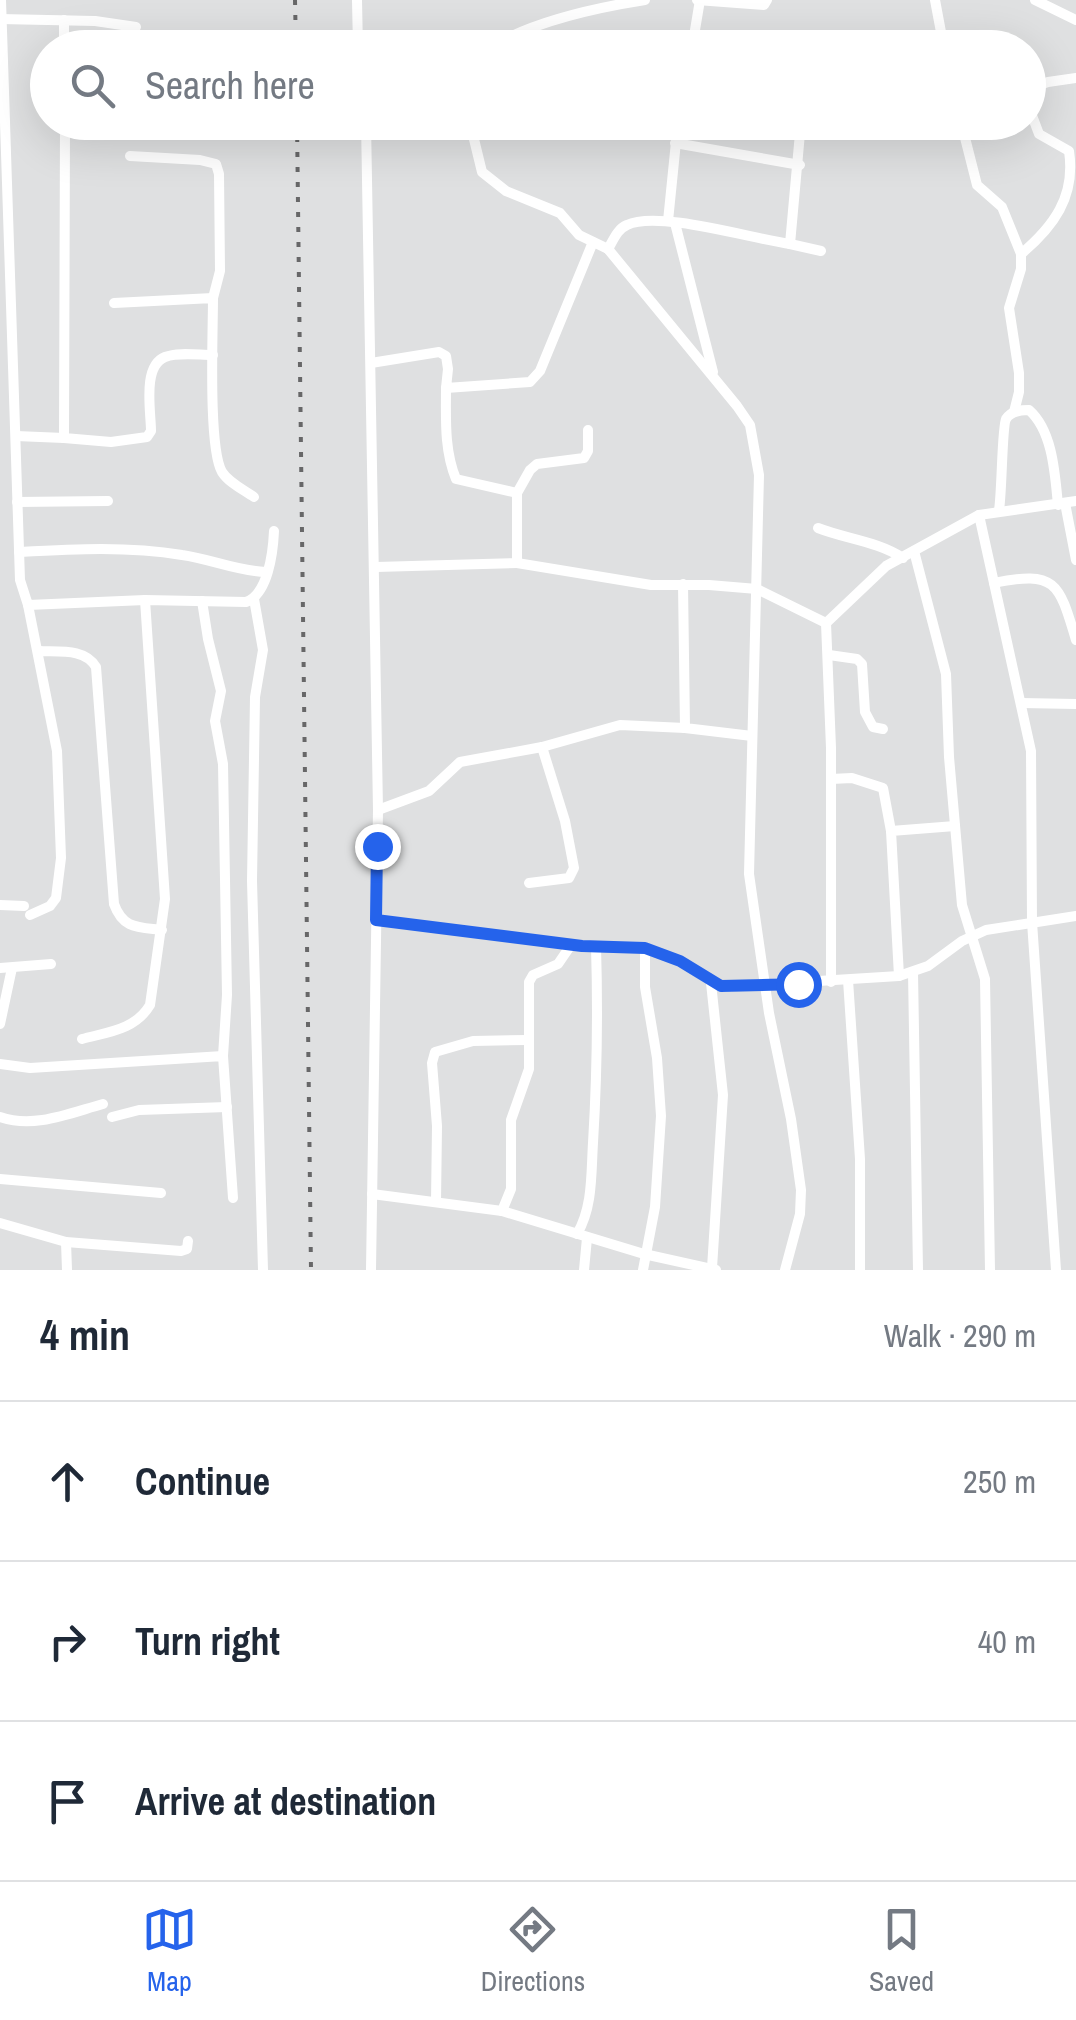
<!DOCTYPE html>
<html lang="en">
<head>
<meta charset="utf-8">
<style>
  :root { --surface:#fff; --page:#f2f2f3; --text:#1f2937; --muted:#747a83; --line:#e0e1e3; --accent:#2563eb }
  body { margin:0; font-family:"Archivo Narrow",sans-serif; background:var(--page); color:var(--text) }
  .stop { position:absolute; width:30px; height:30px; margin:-22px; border:8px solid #2563eb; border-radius:50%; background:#fff }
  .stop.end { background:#2563eb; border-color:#fff; box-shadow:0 2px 10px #0008 }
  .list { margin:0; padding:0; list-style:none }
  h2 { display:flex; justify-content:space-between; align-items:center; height:130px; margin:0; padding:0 40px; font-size:42px }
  h2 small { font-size:32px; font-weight:400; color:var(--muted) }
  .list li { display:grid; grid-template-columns:65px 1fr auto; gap:30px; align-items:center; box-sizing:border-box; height:160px; padding:0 40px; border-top:2px solid var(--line) }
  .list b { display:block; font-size:38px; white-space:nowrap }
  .list em { font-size:32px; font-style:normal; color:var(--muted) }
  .icon { flex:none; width:55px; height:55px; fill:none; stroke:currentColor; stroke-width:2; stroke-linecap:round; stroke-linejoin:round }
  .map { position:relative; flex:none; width:1076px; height:1270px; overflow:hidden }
  .search { position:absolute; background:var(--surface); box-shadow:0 10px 40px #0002; left:30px; right:30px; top:30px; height:110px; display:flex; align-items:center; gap:25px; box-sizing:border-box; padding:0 35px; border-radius:55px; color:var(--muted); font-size:38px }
  .sheet { height:610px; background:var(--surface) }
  nav { display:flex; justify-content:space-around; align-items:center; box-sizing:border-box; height:140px; border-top:2px solid var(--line); background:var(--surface); font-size:28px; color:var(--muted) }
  nav a { display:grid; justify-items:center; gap:5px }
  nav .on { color:var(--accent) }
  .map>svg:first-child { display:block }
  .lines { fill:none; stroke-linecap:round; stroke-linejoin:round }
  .street { stroke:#fff; stroke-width:10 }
  .rail { stroke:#676768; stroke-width:4; stroke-dasharray:5 10; stroke-linecap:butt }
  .route { stroke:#2563eb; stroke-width:12 }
</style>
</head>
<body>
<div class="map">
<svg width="1076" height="1270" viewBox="0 0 1076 1270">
  <rect width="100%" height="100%" fill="#dfe0e1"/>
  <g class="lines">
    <!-- street -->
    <g class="street">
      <path d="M 1,0 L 20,580 L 28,605 L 145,600 L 246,602 C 268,594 273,553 274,531"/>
      <path d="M 357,0 L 358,48"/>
      <path d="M 697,0 L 764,5 L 767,0"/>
      <path d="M 935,0 L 944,48"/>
      <path d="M 1035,0 L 1076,20"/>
      <path d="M 0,19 L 95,21 L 136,27"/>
      <path d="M 64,20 L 64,48"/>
      <path d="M 489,48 C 533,21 594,8 645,0"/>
      <path d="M 692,48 L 700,0"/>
      <path d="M 1028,89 L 1048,82 L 1076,78"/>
      <path d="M 65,122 L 64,438 L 111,442 L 147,437 L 151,431 C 151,412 142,366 165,357 C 178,352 198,355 213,355"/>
      <path d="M 366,122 L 378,810 L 371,1270"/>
      <path d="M 467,122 L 472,131 L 482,172 L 506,191 L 560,213 L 579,235 L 608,249"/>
      <path d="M 961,122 L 977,185 L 1002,207 L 1021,254 L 1021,269 L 1009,308 L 1019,373 L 1019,392 L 1014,412"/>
      <path d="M 675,143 L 800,165"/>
      <path d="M 130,156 L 200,160 L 216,164 L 219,174 L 220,271 L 213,298"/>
      <path d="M 668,221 L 678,122"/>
      <path d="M 675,223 L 713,372"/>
      <path d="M 790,244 L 821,251"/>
      <path d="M 1021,254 C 1053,227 1076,197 1069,151 L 1039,134 L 1028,105"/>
      <path d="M 114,303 L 213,298 C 213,332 208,448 222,472 C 229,483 244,490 254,497"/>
      <path d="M 371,363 L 439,352 L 446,356 L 448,369 L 446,388 L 530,382 L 540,371 L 593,242"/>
      <path d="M 16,436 L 64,438"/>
      <path d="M 517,493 L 530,470 L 537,464 L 584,458 L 588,451 L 588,430"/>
      <path d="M 17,502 L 108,501"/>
      <path d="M 1065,503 L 1076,560"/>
      <path d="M 999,510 C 1002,493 1002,426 1006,419 C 1011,411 1020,410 1029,410 C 1053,431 1055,475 1058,505"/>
      <path d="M 818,528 C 846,539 877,541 903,558"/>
      <path d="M 914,551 L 946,674 L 949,757 L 962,905 L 985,979 L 990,1270"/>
      <path d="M 19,552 C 74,549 128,546 182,555 C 211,559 236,571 266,572"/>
      <path d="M 517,563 L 651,585 L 709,585 L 757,589 L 826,623 L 831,748 L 831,982"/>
      <path d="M 376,567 L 517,563 L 517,493 L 456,479 C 444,450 446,418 446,388"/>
      <path d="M 994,583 C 1056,570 1059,583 1076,640"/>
      <path d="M 683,584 L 685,728 L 752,736"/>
      <path d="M 254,599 L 263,650 L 255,697 L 252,881 L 263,1270"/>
      <path d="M 202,601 L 208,639 L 221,691 L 215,721 L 223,764 L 227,995 L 223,1056"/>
      <path d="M 28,605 L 57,751 L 61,858 L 56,898 L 50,906 L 30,915"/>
      <path d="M 826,623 L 886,566 L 979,515"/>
      <path d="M 39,651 C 59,652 85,648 96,667 L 114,904 C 123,929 138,927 162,930"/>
      <path d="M 829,655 L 857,659 L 862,664 L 865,712 L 873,727 L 883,729"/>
      <path d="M 1021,703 L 1076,704"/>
      <path d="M 831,779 L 852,778 L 883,788 L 891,831"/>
      <path d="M 378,810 L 429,791 L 460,762 L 542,747 L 620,725 L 685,728"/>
      <path d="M 529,883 L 569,878 L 574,868 L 565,821 L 542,747"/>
      <path d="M 0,905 L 24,906"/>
      <path d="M 375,920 L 582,946 L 645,948 L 680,961 L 721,987 L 899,976 L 928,966 L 962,941 L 986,930 L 1076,916"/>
      <path d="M 0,968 L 51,964"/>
      <path d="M 913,972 L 918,1270"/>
      <path d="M 899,976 L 891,831 L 955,826"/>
      <path d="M 848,980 L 860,1159 L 860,1270"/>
      <path d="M 711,983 L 723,1095 L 712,1268"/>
      <path d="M 0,1024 L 12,968"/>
      <path d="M 82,1039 C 108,1032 135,1030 150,1005 L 165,899 L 145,600"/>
      <path d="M 0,1064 L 30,1068 L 223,1056 L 233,1198"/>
      <path d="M 0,1117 C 34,1129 70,1113 103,1104"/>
      <path d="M 112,1117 L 139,1110 L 227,1107"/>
      <path d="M 0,1179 L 161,1193"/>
      <path d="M 372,1194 L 502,1211 L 644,1254 L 716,1270"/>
      <path d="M 436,1202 L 437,1126 L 432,1063 L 435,1052 L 473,1041 L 527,1040"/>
      <path d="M 502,1211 L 511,1189 L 511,1120 L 529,1069 L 529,982 L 533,975 L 558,964 L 571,945"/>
      <path d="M 0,1223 L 66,1242 L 181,1251 L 187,1249 L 188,1241"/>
      <path d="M 577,1234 C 593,1207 591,1174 593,1143 C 597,1077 598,1012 596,946"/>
      <path d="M 66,1242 L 67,1270"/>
      <path d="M 584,1270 L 587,1238"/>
      <path d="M 643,1270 L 655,1207 L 661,1116 L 657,1058 L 645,987 L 645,948"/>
      <path d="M 785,1270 L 800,1214 L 801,1190 L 791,1119 L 769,1013 L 749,874 L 759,475 L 750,425 L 737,406 L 608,249 C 613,241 617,229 627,225 C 658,210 753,239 790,244 L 801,122"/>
      <path d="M 1056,1270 L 1032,922 L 1031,751 L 979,515 L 1076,501"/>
    </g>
    <!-- rail -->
    <g class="rail">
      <path d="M 295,0 L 296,48"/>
      <path d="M 297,122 L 311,1270"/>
    </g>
  </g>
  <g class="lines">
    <!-- route -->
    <path class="route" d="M 377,846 L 376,920 L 582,946 L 645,948 L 680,961 L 721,986 L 798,984"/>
  </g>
</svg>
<div class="stop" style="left:798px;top:984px"></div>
<div class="stop end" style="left:377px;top:846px"></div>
<div class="search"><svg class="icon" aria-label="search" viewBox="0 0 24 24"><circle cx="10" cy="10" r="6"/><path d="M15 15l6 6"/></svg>Search here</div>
</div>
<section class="sheet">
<h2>4 min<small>Walk · 290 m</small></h2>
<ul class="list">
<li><svg class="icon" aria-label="ahead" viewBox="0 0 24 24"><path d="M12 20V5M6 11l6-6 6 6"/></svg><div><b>Continue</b></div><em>250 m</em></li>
<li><svg class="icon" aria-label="right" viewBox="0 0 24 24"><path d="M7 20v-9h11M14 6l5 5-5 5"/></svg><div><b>Turn right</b></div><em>40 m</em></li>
<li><svg class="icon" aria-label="arrive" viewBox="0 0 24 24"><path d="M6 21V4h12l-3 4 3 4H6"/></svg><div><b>Arrive at destination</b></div></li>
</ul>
</section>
<nav>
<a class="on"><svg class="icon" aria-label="map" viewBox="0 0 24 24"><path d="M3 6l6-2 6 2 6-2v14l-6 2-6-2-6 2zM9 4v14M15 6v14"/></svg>Map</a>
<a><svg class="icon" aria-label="directions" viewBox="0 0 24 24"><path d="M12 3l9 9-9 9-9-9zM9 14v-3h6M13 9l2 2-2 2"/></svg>Directions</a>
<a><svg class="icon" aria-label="saved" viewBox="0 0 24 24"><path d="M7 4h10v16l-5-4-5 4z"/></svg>Saved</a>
</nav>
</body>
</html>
